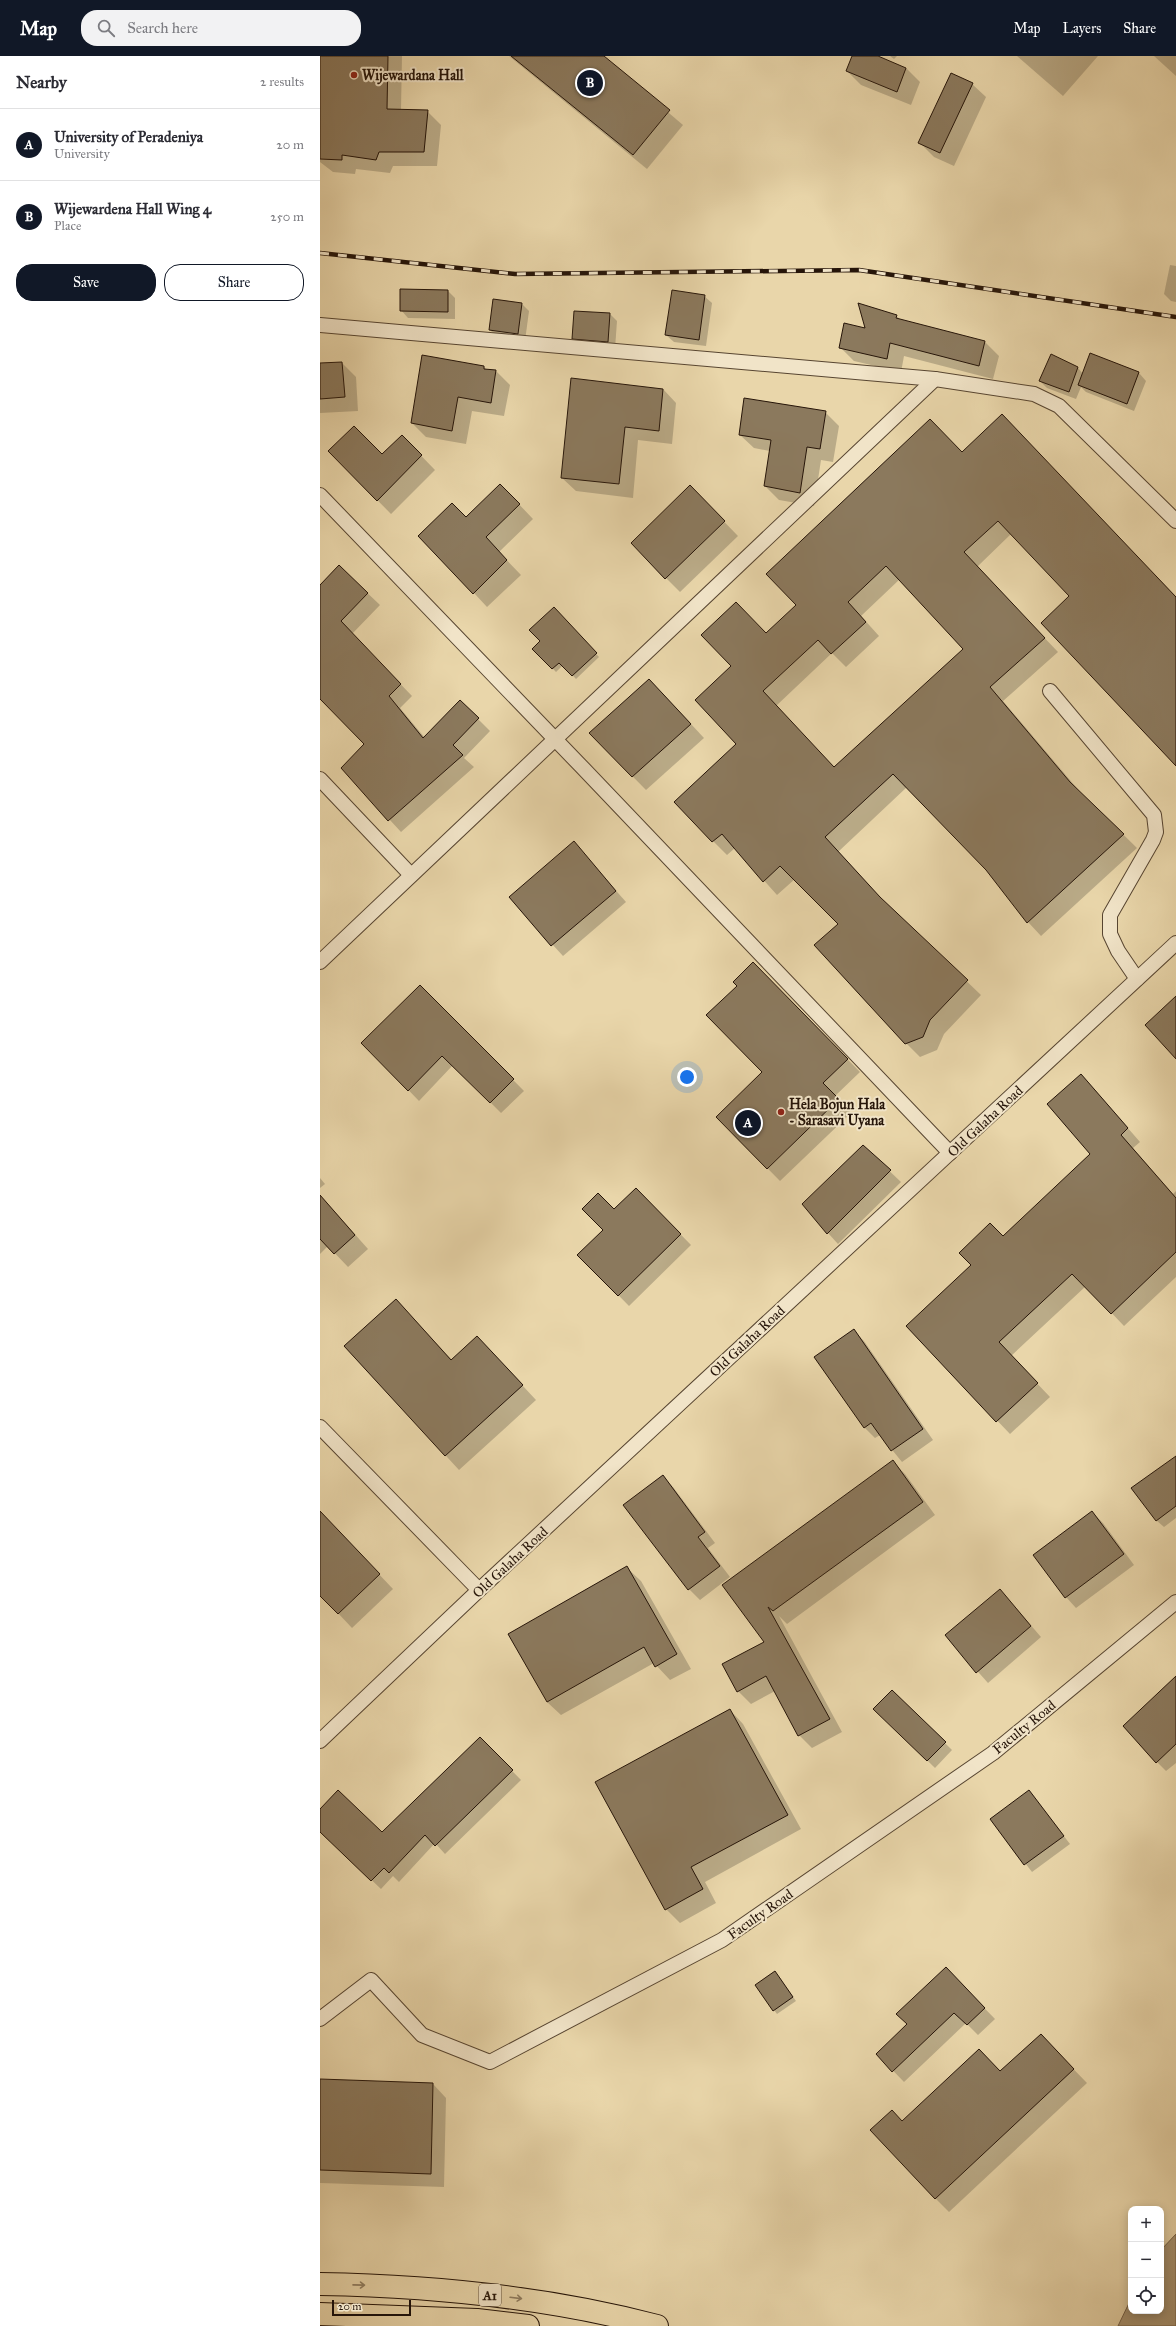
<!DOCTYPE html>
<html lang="en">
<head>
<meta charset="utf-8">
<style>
  :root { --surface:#fff; --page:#f2f2f3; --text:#2b2b33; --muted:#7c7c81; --line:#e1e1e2; --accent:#111827 }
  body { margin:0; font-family:"IM FELL Great Primer",serif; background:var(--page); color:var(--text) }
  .controls { position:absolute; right:12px; bottom:12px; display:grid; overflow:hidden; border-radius:8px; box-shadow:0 2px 10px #0003 }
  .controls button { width:36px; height:36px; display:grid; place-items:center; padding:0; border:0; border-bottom:1px solid var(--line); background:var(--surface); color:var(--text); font:20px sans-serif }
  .scale { position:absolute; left:12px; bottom:10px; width:79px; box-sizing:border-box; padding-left:4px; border:2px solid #261509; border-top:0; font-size:11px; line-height:14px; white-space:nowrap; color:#261509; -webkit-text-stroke:3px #f1e4c8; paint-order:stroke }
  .you { position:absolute; left:367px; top:1021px; width:14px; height:14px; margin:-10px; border:3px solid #fff; border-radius:50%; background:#1a73e8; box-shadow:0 0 0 6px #1a73e833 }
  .badge { display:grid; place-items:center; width:26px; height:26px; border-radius:50%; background:var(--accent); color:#fff; font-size:13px; font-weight:700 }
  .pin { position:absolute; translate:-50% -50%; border:2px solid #fff; box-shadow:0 1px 4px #0006 }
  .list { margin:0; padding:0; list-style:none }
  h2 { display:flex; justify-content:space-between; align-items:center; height:52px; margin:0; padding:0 16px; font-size:17px }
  h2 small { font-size:13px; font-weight:400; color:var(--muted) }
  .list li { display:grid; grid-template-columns:26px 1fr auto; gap:12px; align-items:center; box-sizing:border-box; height:72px; padding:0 16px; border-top:1px solid var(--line) }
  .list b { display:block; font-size:15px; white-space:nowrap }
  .list p { margin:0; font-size:13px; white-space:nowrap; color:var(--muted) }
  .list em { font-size:13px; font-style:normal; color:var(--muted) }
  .actions { display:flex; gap:8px; padding:12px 16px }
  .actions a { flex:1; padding:9px 0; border:1px solid var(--accent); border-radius:16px; text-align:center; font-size:14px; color:var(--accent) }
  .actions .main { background:var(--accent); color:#fff }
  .icon { flex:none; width:22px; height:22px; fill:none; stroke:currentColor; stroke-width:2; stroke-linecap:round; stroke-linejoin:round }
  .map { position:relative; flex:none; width:856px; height:2270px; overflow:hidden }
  header { display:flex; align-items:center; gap:24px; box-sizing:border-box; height:56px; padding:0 20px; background:var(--accent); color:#fff }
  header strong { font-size:19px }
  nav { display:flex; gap:22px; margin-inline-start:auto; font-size:14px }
  .search { width:280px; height:36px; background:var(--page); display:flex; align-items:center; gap:10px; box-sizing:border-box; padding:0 14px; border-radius:16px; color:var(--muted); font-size:15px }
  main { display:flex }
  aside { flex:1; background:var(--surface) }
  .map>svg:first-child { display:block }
  .water { fill:#a79473; stroke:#736149 }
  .shadow { fill:#0003; fill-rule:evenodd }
  .building { fill:#8b795d; stroke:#261509; fill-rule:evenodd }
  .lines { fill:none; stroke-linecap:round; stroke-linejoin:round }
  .service-casing { stroke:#574531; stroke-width:16 }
  .trunk-casing { stroke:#261509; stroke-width:24 }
  .service { stroke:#f1e4c8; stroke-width:14 }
  .trunk { stroke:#e9d6aa; stroke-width:22 }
  .rail-casing { stroke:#261509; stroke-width:4.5 }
  .rail { stroke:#f1e4c8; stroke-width:3; stroke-dasharray:9; stroke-linecap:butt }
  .oneway { stroke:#917f62 }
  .poi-dot { fill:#8f2418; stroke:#f1e4c8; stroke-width:1.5 }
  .labels { text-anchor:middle; stroke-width:4; stroke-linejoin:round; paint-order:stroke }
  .shield { fill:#f1e4c8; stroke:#635342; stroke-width:1 }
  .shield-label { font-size:13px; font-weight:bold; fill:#261509 }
  .poi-label { font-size:14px; font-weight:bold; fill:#261509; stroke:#f1e4c8; text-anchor:start }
  .street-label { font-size:14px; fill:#261509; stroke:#f1e4c8 }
</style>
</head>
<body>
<header>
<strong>Map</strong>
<div class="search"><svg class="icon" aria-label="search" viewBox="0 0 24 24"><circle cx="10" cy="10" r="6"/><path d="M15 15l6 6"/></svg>Search here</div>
<nav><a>Map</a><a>Layers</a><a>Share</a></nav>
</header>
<main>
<aside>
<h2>Nearby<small>2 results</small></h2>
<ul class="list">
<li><span class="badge">A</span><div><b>University of Peradeniya</b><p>University</p></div><em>20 m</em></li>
<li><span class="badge">B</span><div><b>Wijewardena Hall Wing 4</b><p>Place</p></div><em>250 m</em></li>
</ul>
<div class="actions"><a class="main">Save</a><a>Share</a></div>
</aside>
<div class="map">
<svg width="856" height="2270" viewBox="0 0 856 2270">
  <rect width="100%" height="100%" fill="#e9d6aa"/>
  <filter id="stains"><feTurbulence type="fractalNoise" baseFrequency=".005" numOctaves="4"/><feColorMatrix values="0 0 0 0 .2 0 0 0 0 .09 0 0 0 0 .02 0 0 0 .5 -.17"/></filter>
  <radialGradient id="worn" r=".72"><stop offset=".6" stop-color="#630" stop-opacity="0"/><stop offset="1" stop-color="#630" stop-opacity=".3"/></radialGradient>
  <!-- water -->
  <path class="water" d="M 856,2178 L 856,2270 L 798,2270 L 811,2243 L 811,2255 L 841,2255 L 841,2194 Z"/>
  <!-- shadow -->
  <g class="shadow">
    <path d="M 0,0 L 82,0 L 81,54 L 107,55 L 121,69 L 117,110 L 73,110 L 70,117 L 36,113 L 35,118 L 13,116 L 0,106 Z"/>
    <path d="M 189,0 L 282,0 L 363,69 L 327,113 Z"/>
    <path d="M 533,0 L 556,0 L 586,12 L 600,26 L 591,49 L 541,29 L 527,15 Z"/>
    <path d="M 570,0 L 577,0 L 574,3 Z"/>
    <path d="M 697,0 L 778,0 L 743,40 Z"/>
    <path d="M 834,0 L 856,0 L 856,20 Z"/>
    <path d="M 652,28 L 666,41 L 634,110 L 614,101 L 600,87 Z"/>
    <path d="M 850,209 L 856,210 L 856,246 L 851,245 L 844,238 Z"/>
    <path d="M 128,235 L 135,242 L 135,263 L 88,262 L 81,254 Z"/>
    <path d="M 384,240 L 392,247 L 386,290 L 354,286 L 346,279 Z"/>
    <path d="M 202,248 L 209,255 L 205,285 L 177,281 L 170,274 Z"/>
    <path d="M 290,258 L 297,265 L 295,293 L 260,289 L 253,282 Z"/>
    <path d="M 576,260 L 581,264 L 665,286 L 679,300 L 673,323 L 584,300 L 581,316 L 534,305 L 520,291 L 546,274 Z"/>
    <path d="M 770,298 L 819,317 L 826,325 L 814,355 L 766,336 L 761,331 L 756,343 L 727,332 L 720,325 L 731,300 L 758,312 L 763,318 Z"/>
    <path d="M 103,300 L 164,311 L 167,314 L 176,315 L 190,329 L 184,360 L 152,355 L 146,388 L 106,381 L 92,367 Z"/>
    <path d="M 22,307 L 36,321 L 38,355 L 0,357 L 0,308 Z"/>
    <path d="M 343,333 L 356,347 L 352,388 L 318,384 L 313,442 L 256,435 L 242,422 Z"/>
    <path d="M 505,356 L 519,370 L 513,406 L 501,404 L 494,450 L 459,444 L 445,430 L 450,395 L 434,392 L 420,379 Z"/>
    <path d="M 82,380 L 115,414 L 71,458 L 13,399 L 62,400 Z"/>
    <path d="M 642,397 L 856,542 L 856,708 L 750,540 L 691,478 L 657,511 L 738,596 L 683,645 L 761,737 L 817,792 L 721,880 L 708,866 L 666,813 L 587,731 L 518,796 L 568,850 L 661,939 L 624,978 L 617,994 L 600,1001 L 586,987 L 519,868 L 475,823 L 457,839 L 415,792 L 407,799 L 393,785 L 446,578 ZM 580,523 L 644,593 L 514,712 L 456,650 L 512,597 L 526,611 L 559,580 L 541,560 Z"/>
    <path d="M 194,443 L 213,463 L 179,496 L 201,519 L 167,551 L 154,537 L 146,462 Z"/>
    <path d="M 384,445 L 418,480 L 360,536 L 346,522 Z"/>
    <path d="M 19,510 L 60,549 L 32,578 L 92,640 L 80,652 L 105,682 L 140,645 L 170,675 L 144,702 L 154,711 L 81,776 L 22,712 L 45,688 L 0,641 L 0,536 Z"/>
    <path d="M 234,553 L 279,601 L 256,623 L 243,609 L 236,616 L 214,593 L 221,585 Z"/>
    <path d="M 343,638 L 384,682 L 326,734 L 270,677 Z"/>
    <path d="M 254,787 L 306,846 L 243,900 L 190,842 Z"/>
    <path d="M 433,907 L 540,1016 L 515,1040 L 531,1057 L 460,1125 L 397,1061 L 443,1016 L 418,930 Z"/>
    <path d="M 100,930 L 204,1035 L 181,1057 L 133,1009 L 99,1045 L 43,987 Z"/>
    <path d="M 774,1033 L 820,1086 L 813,1092 L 853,1138 L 856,1135 L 856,1221 L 804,1270 L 766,1230 L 691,1300 L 730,1341 L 690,1378 L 587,1270 L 772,1098 Z"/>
    <path d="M 543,1090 L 581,1126 L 518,1188 L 508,1177 Z"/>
    <path d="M 0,1122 L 5,1128 L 0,1132 Z"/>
    <path d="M 316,1133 L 371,1189 L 309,1250 L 259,1199 L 285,1174 L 294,1154 Z"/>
    <path d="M 0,1139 L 48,1193 L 28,1211 L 8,1190 L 0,1198 Z"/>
    <path d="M 76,1244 L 132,1304 L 157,1281 L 216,1344 L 139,1414 L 25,1290 Z"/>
    <path d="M 534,1275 L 544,1285 L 613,1384 L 582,1406 L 560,1379 L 555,1382 L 545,1372 Z"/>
    <path d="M 856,1401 L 856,1462 L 844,1471 L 836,1464 Z"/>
    <path d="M 573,1406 L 585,1418 L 615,1459 L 467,1568 L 459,1560 L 522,1676 L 492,1692 L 479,1679 L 455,1635 L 431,1648 L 418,1635 L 446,1586 L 404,1529 Z"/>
    <path d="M 343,1421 L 353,1431 L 395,1487 L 388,1492 L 410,1521 L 380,1544 L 369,1533 L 305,1449 Z"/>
    <path d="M 0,1456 L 73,1533 L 32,1572 L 0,1538 Z"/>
    <path d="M 772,1456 L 783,1467 L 814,1509 L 756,1552 L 746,1541 Z"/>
    <path d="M 307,1512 L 321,1525 L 371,1613 L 350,1624 L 334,1607 L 241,1659 L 227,1646 Z"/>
    <path d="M 680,1534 L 721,1581 L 668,1627 L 626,1580 Z"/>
    <path d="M 856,1623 L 856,1707 L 846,1715 L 837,1706 Z"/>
    <path d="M 572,1635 L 632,1694 L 615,1712 L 555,1653 Z"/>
    <path d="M 410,1654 L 423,1668 L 481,1773 L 385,1826 L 396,1847 L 360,1867 L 346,1853 Z"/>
    <path d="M 160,1682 L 201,1724 L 125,1798 L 115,1787 L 79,1826 L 73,1820 L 61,1833 L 0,1775 L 0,1754 L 62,1778 Z"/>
    <path d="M 709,1735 L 750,1788 L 712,1816 L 671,1763 Z"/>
    <path d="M 458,1920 L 476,1945 L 457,1958 L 436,1930 Z"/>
    <path d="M 636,1923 L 675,1963 L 658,1979 L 646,1967 L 584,2026 L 557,1998 Z"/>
    <path d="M 734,1993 L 767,2027 L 629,2156 L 615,2142 L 582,2066 L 681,2016 Z"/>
    <path d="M 0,2024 L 113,2028 L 126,2042 L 124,2131 L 0,2127 Z"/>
  </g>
  <!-- building -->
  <g class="building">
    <path d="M 0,0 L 68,0 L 67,53 L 108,54 L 104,96 L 59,96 L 56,104 L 22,99 L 22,104 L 0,103 Z"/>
    <path d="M 191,0 L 284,0 L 350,54 L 313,99 Z"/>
    <path d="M 532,0 L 558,0 L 586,12 L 577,36 L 526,15 Z"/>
    <path d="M 631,17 L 653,27 L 620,97 L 598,87 Z"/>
    <path d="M 80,233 L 128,234 L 128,256 L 80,255 Z"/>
    <path d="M 352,234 L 385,239 L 379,284 L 345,279 Z"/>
    <path d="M 173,243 L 202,247 L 198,278 L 169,274 Z"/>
    <path d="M 538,247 L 577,259 L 576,262 L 665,285 L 659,310 L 570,287 L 567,303 L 519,292 L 524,267 L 545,272 Z"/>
    <path d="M 254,255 L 290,257 L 288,286 L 252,283 Z"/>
    <path d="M 770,297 L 819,316 L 807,348 L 758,329 Z"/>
    <path d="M 731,298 L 758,311 L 749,336 L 719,325 Z"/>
    <path d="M 102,299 L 164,310 L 164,313 L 176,314 L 171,347 L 138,341 L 132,375 L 91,367 Z"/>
    <path d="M 22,306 L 25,341 L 0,343 L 0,307 Z"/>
    <path d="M 251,322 L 343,333 L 339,375 L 305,371 L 299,428 L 241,422 Z"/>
    <path d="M 424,342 L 506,355 L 500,393 L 487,391 L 480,437 L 444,430 L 451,384 L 419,379 Z"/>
    <path d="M 682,358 L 856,541 L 856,710 L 721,567 L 749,540 L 678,465 L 644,496 L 725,582 L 670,631 L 750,726 L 804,778 L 707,867 L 666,814 L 573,718 L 505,781 L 560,841 L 648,924 L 610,964 L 603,981 L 585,988 L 494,889 L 518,868 L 460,810 L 443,826 L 402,778 L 392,786 L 354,746 L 416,688 L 375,644 L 411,610 L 381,579 L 416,546 L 446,577 L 476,549 L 446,518 L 610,363 L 642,396 ZM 566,510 L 643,593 L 514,711 L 443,635 L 498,584 L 511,598 L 546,566 L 528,546 Z"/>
    <path d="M 34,370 L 62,398 L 82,379 L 102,399 L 57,445 L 8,395 Z"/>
    <path d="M 180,428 L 200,448 L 166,481 L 187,504 L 153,538 L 98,480 L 132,447 L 146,461 Z"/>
    <path d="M 370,429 L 405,465 L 345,523 L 311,487 Z"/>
    <path d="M 19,509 L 48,537 L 21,565 L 81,628 L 69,640 L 103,682 L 140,644 L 159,662 L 133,689 L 143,699 L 68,765 L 21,712 L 44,688 L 0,643 L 0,529 Z"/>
    <path d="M 234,551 L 277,597 L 252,620 L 239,607 L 232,613 L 212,593 L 220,585 L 209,574 Z"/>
    <path d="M 329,623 L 371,668 L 312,721 L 269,677 Z"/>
    <path d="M 254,785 L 296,835 L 231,890 L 189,841 Z"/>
    <path d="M 433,906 L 528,1003 L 503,1027 L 519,1043 L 447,1113 L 396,1061 L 442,1016 L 386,959 L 417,930 L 413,926 Z"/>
    <path d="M 100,929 L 194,1023 L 170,1047 L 122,1000 L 88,1035 L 41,987 Z"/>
    <path d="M 856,940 L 856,1003 L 825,969 Z"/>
    <path d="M 761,1018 L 808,1072 L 801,1079 L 856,1142 L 856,1196 L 791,1258 L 752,1218 L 679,1286 L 718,1327 L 676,1366 L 586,1270 L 651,1209 L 639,1197 L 670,1167 L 683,1180 L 770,1098 L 727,1048 Z"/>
    <path d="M 543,1089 L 571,1114 L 507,1178 L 482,1148 Z"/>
    <path d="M 316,1132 L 361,1178 L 298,1240 L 257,1199 L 283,1174 L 262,1153 L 278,1137 L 294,1153 Z"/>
    <path d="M 0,1139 L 35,1179 L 14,1198 L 0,1183 Z"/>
    <path d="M 76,1243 L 131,1304 L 157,1280 L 203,1329 L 125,1400 L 24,1290 Z"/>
    <path d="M 534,1273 L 603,1373 L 571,1395 L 551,1367 L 544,1372 L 494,1301 Z"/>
    <path d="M 856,1400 L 856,1450 L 836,1465 L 811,1432 Z"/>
    <path d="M 573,1404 L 603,1446 L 453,1555 L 448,1551 L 510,1663 L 478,1680 L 446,1620 L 417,1636 L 402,1608 L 444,1586 L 402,1529 Z"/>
    <path d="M 343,1419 L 385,1476 L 378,1481 L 400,1510 L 368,1534 L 303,1449 Z"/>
    <path d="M 0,1455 L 60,1518 L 18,1558 L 0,1540 Z"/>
    <path d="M 772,1455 L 804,1498 L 745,1542 L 713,1499 Z"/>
    <path d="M 307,1510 L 357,1598 L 335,1611 L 324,1591 L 227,1646 L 188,1578 Z"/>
    <path d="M 680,1533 L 711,1570 L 656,1617 L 625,1579 Z"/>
    <path d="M 856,1620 L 856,1688 L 836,1707 L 803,1670 Z"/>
    <path d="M 572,1634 L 626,1686 L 607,1705 L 553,1653 Z"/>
    <path d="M 410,1653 L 468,1759 L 371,1811 L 383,1833 L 345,1854 L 275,1726 Z"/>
    <path d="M 160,1681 L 193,1714 L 115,1790 L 105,1779 L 69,1817 L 64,1812 L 51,1825 L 0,1776 L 0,1753 L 18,1734 L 62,1776 Z"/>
    <path d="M 709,1734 L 744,1780 L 704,1809 L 670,1763 Z"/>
    <path d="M 626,1911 L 665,1952 L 647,1969 L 634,1957 L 572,2016 L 556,1998 L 587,1968 L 576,1958 Z"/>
    <path d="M 455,1915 L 473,1941 L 453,1955 L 435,1929 Z"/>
    <path d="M 721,1978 L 754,2013 L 615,2143 L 550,2074 L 572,2054 L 582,2065 L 659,1993 L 680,2015 Z"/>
    <path d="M 0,2023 L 113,2027 L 111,2118 L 0,2114 Z"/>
  </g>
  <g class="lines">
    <!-- service casing -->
    <g class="service-casing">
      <g id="service">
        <path d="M 0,269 L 615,323 L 714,338 L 739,350 L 856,465"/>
        <path d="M 0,439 L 260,709 L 630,1097"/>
        <path d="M 730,635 L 834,759 L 836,776 L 833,784 L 790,859 L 790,878 L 798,895 L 817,923"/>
        <path d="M 0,723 L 91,819"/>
        <path d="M 0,906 L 615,323"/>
        <path d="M 0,1371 L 159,1534"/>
        <path d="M 0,1685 L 159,1534 L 856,887"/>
        <path d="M 0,1963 L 51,1924 L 102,1979 L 170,2006 L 402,1884 L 673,1697 L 856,1546"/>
      </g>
    </g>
    <!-- trunk casing -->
    <g class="trunk-casing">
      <g id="trunk">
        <path d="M 0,2228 C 114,2230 227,2241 337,2270"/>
        <path d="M 0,2258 L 157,2264 L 208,2270"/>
      </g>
    </g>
    <!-- service -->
    <use href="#service" class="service"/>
    <!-- trunk -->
    <use href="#trunk" class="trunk"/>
    <!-- rail casing -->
    <g class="rail-casing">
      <path id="rail" d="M 0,197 L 195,218 L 539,214 L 856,261"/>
    </g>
    <!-- rail -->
    <use href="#rail" class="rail"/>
  </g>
  <!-- one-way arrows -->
  <defs><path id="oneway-shaft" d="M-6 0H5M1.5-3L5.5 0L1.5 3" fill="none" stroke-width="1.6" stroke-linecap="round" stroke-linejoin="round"/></defs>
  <g class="oneway">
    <use href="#oneway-shaft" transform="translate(39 2229) rotate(1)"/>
    <use href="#oneway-shaft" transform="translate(196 2242) rotate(7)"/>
  </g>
  <!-- markers -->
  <g class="poi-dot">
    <circle cx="34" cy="19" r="4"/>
    <circle cx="461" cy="1056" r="4"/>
  </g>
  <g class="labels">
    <!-- shield labels -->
    <rect class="shield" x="159" y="2228" width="22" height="22" rx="3"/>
    <g class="shield-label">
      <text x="170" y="2244">A1</text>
    </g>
    <!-- poi labels -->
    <g class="poi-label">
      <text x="42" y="24">Wijewardana Hall</text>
      <text x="469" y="1053">Hela Bojun Hala<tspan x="469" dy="16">- Sarasavi Uyana</tspan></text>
    </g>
    <!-- street labels -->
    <g class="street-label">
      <text transform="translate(665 1065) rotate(-43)" y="5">Old Galaha Road</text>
      <text transform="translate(427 1285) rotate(-43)" y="5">Old Galaha Road</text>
      <text transform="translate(190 1506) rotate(-43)" y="5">Old Galaha Road</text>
      <text transform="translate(704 1671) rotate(-39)" y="5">Faculty Road</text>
      <text transform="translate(440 1858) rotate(-35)" y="5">Faculty Road</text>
    </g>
  </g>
  <rect width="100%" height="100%" filter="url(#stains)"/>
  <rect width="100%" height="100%" fill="url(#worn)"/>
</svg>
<div class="controls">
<button>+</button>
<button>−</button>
<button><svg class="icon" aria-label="locate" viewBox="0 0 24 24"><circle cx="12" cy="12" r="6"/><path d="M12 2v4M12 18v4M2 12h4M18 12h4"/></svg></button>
</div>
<div class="scale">20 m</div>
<div class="you"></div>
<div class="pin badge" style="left:428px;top:1067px">A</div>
<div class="pin badge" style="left:270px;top:27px">B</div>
</div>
</main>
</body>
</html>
